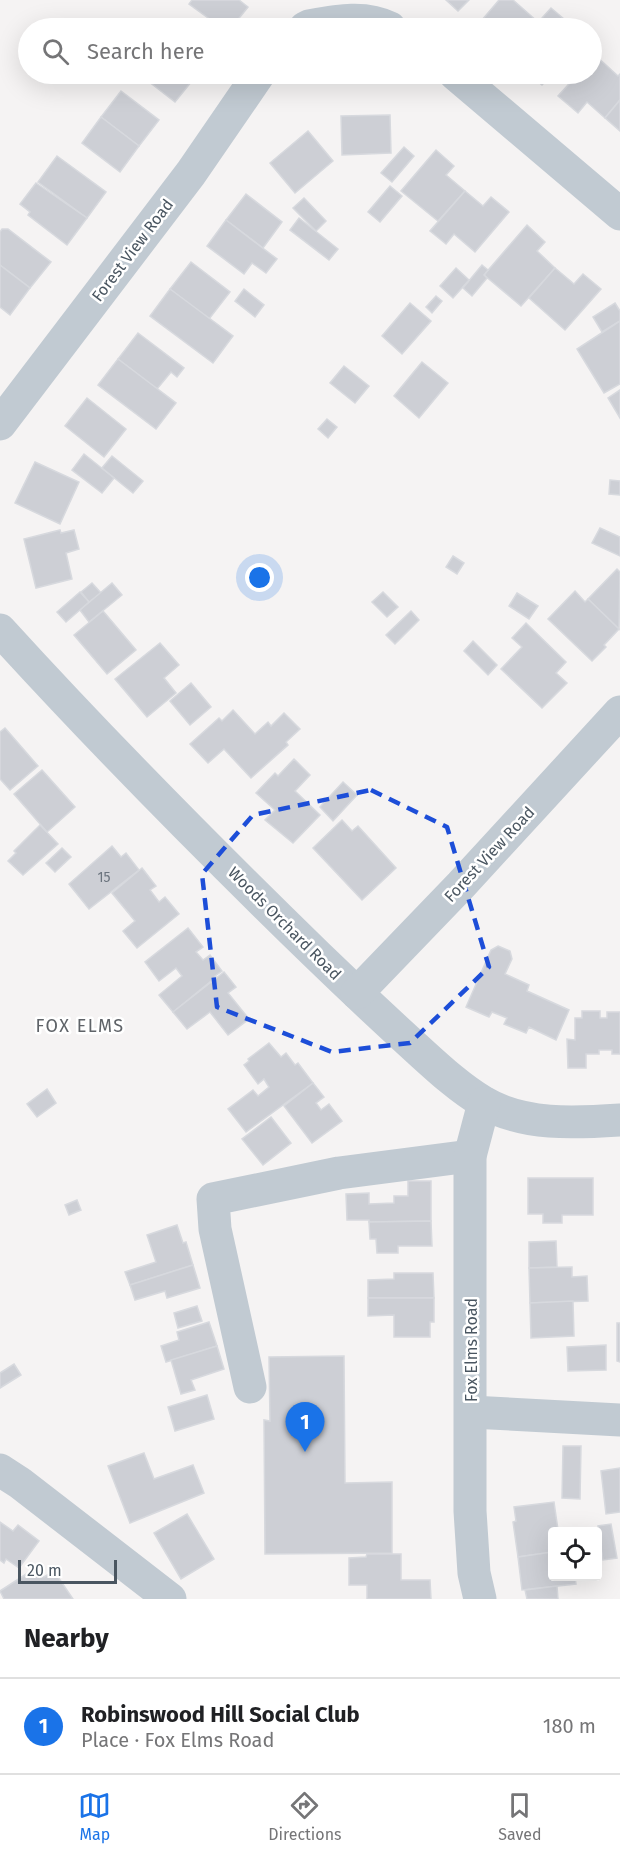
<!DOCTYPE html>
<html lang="en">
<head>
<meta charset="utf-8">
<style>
  :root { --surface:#fff; --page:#f2f2f2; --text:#202124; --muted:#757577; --line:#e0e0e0; --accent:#1a73e8 }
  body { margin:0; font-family:"Fira Sans",sans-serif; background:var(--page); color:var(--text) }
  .controls { position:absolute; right:18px; bottom:18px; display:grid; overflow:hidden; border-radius:6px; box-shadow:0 6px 24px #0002 }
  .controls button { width:54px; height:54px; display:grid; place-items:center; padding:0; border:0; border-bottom:2px solid var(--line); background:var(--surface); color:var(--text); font:30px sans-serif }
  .scale { position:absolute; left:18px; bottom:15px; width:99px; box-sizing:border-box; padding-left:6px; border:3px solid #4a5661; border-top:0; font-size:16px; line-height:21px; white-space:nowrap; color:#4a5661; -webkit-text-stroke:4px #fff; paint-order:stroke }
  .you { position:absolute; left:260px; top:578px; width:21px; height:21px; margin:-15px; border:4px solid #fff; border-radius:50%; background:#1a73e8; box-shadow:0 0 0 9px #1a73e833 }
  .badge { display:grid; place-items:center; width:39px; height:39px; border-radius:50%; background:var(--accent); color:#fff; font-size:20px; font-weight:700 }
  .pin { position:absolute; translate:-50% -50px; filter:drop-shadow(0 2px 3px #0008) }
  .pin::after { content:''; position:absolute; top:32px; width:21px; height:18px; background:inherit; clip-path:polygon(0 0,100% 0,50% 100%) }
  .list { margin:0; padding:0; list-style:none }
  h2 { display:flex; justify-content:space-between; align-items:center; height:78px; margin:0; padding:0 24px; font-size:26px }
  h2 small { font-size:20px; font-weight:400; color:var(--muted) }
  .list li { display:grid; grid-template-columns:39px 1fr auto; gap:18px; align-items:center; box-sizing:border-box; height:96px; padding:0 24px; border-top:2px solid var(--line) }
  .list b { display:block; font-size:22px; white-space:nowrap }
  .list p { margin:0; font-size:20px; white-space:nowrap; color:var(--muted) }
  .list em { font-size:20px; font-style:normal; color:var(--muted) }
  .icon { flex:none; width:33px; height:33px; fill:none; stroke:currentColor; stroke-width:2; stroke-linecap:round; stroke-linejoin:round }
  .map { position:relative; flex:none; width:620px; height:1599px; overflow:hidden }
  .search { position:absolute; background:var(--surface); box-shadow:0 6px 24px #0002; left:18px; right:18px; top:18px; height:66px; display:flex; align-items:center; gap:15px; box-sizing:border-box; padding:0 21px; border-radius:33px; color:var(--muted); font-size:22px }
  .sheet { height:174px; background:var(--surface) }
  nav { display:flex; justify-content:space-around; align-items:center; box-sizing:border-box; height:84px; border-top:2px solid var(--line); background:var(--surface); font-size:16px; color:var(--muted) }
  nav a { display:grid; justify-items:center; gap:3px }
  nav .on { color:var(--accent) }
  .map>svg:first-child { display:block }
  .building { fill:#cdcfd5; stroke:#d7d9de; stroke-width:1.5 }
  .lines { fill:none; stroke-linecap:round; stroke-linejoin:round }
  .minor { stroke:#c1cad2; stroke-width:33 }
  .marked { fill:none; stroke:#1d4ed8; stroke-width:4.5; stroke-dasharray:12 8; stroke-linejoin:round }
  .labels { text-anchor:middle; stroke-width:5; stroke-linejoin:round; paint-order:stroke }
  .number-label { font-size:14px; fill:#6b747e }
  .street-label { font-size:16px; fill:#4a5661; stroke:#fff }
  .neighbourhood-label { font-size:18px; letter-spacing:1.5px; fill:#5f6368; stroke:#fff }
</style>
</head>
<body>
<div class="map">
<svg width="620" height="1599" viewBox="0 0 620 1599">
  <rect width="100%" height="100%" fill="#f5f3f3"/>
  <!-- building -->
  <g class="building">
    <path d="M 192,0 L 239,0 L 248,7 L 231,28 L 222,28 L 189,4 Z"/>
    <path d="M 446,0 L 469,0 L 458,11 Z"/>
    <path d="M 499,0 L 513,0 L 538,22 L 533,28 L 478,28 L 476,27 Z"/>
    <path d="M 551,8 L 564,19 L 556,28 L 533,28 Z"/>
    <path d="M 595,55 L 618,76 L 620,74 L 620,100 L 605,118 L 587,102 L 578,113 L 558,96 L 578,74 L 592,74 L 592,59 Z"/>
    <path d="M 96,74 L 116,74 L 108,83 Z"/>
    <path d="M 139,74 L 192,74 L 196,76 L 175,102 Z"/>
    <path d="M 529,74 L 552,74 L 542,85 Z"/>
    <path d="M 121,91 L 159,120 L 139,146 L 101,117 Z"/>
    <path d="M 620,100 L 620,131 L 605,118 Z"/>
    <path d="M 390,115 L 391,153 L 342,155 L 341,116 Z"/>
    <path d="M 101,117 L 139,146 L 120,172 L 82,143 Z"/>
    <path d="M 308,131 L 333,161 L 295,193 L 270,163 Z"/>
    <path d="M 404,147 L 414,156 L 392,182 L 381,173 Z"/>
    <path d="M 436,150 L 454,166 L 446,175 L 465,191 L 438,221 L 401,191 Z"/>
    <path d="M 57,156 L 106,192 L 87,218 L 38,182 Z"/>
    <path d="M 36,183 L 87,218 L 67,245 L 28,215 L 30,212 L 20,204 Z"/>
    <path d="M 390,186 L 402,196 L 380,222 L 368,212 Z"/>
    <path d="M 465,191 L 483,206 L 491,197 L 509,212 L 475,252 L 454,234 L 446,244 L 430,231 Z"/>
    <path d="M 246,194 L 282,222 L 263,248 L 226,220 Z"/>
    <path d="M 304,198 L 326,221 L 316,231 L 293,208 Z"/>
    <path d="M 299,218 L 338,249 L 329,260 L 290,230 Z"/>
    <path d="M 226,220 L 277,259 L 266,273 L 252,263 L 244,274 L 207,246 Z"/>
    <path d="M 527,225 L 545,242 L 537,251 L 555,268 L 521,306 L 484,275 Z"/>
    <path d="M 2,229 L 8,229 L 51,262 L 30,288 L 0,265 L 0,232 Z"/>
    <path d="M 191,262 L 230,292 L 209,319 L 170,289 Z"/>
    <path d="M 0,265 L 30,288 L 10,315 L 0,307 Z"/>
    <path d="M 482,265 L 488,270 L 484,275 L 487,278 L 472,296 L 463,288 Z"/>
    <path d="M 456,268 L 469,280 L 453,298 L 440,286 Z"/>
    <path d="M 555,268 L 574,284 L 583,274 L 601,289 L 565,330 L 529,298 Z"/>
    <path d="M 170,289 L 233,336 L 213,363 L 150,316 Z"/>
    <path d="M 244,289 L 264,305 L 255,317 L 235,301 Z"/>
    <path d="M 436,296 L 442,301 L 432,313 L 426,307 Z"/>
    <path d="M 410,303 L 431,321 L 402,354 L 382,336 Z"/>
    <path d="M 615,303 L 620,311 L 620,321 L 602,332 L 593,317 Z"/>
    <path d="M 620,321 L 620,384 L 604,393 L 577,349 Z"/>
    <path d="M 138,333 L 184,368 L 177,377 L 171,372 L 157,389 L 118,359 Z"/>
    <path d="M 118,359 L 176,403 L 156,429 L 98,385 Z"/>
    <path d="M 422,362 L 448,383 L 419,418 L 394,396 Z"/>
    <path d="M 344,366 L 369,386 L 355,403 L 330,383 Z"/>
    <path d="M 620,390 L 620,418 L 608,398 Z"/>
    <path d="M 87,398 L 126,429 L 104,457 L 65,426 Z"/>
    <path d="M 327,419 L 337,427 L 328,438 L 318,429 Z"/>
    <path d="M 84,454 L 114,478 L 102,493 L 72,470 Z"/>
    <path d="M 112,456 L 143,481 L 133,493 L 102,468 Z"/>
    <path d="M 35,462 L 79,482 L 60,524 L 15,503 Z"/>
    <path d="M 610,480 L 620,481 L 620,495 L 609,494 Z"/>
    <path d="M 600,528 L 620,537 L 620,556 L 592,543 Z"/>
    <path d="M 60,530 L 61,533 L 74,530 L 79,549 L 66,553 L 72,579 L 36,588 L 24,539 Z"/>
    <path d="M 453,556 L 464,563 L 457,574 L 446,567 Z"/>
    <path d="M 617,569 L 620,572 L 619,629 L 588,599 Z"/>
    <path d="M 92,583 L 101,593 L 89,602 L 81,592 Z"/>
    <path d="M 112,583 L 122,595 L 89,622 L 80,610 Z"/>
    <path d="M 575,591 L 585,602 L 588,599 L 619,629 L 604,645 L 606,647 L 592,661 L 548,619 Z"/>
    <path d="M 80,592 L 89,602 L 66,622 L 57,612 Z"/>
    <path d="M 383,592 L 398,607 L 387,617 L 372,602 Z"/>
    <path d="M 517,593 L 538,606 L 529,619 L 509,606 Z"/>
    <path d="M 103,611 L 136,650 L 107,674 L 74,635 Z"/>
    <path d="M 411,611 L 419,620 L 395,644 L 386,635 Z"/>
    <path d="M 526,623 L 566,662 L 556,673 L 567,683 L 542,708 L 501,669 L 522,647 L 512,638 Z"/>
    <path d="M 473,641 L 497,665 L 488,675 L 464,651 Z"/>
    <path d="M 160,643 L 179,665 L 164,678 L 176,693 L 147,717 L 115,679 Z"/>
    <path d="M 191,683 L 211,707 L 190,725 L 170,701 Z"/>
    <path d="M 233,710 L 255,734 L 268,722 L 271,726 L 284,713 L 300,729 L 286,742 L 288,745 L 251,778 L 224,749 L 208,763 L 190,744 L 219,718 L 222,721 Z"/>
    <path d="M 5,728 L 38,766 L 10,790 L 0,779 L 0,732 Z"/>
    <path d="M 294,759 L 310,775 L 295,791 L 320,815 L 293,843 L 265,820 L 275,810 L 256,793 L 275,773 L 278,776 Z"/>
    <path d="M 42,770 L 75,807 L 47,832 L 14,794 Z"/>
    <path d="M 343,782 L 357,795 L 333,821 L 320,807 Z"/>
    <path d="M 342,820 L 352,831 L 358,826 L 396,868 L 362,900 L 313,848 Z"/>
    <path d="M 40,825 L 58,844 L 23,875 L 8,861 L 16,853 L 14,851 Z"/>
    <path d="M 112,846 L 121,857 L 126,853 L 139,870 L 89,909 L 69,884 Z"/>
    <path d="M 62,848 L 71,857 L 55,872 L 46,863 Z"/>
    <path d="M 142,868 L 156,886 L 150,890 L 159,902 L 165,897 L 179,914 L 137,948 L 123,931 L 135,921 L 112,893 Z"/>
    <path d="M 188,928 L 203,947 L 196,952 L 203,960 L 210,955 L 222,971 L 215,976 L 216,977 L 173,1012 L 159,995 L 182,976 L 176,968 L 159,981 L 145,962 Z"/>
    <path d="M 498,946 L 510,951 L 512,959 L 505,974 L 529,985 L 527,991 L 569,1010 L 556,1040 L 529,1027 L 526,1033 L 504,1024 L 507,1018 L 492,1012 L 489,1017 L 466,1007 L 491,950 Z"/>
    <path d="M 224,972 L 236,987 L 228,993 L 249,1019 L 228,1035 L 210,1012 L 187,1029 L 173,1012 Z"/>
    <path d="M 582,1011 L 600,1011 L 600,1018 L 607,1018 L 607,1012 L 620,1012 L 620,1054 L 612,1054 L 612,1050 L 599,1050 L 599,1054 L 586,1054 L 586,1068 L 568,1068 L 567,1039 L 575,1040 L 575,1018 L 582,1018 Z"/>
    <path d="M 269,1043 L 281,1057 L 286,1053 L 295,1065 L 298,1063 L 313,1083 L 246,1132 L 228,1109 L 253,1090 L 258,1096 L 269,1087 L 264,1079 L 258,1084 L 244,1065 L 249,1061 L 248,1059 Z"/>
    <path d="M 313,1083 L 324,1097 L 316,1103 L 321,1110 L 329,1104 L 342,1121 L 312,1143 L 284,1106 Z"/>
    <path d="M 47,1089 L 56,1103 L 37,1117 L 27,1104 Z"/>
    <path d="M 271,1117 L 291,1143 L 263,1165 L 242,1139 Z"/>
    <path d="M 528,1178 L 593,1178 L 593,1215 L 562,1215 L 562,1223 L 543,1223 L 543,1214 L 528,1214 Z"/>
    <path d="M 408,1181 L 431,1181 L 431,1221 L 369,1222 L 369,1220 L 347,1220 L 346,1194 L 369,1193 L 369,1204 L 394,1203 L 394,1196 L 408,1196 Z"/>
    <path d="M 77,1200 L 81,1210 L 69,1215 L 65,1205 Z"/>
    <path d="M 431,1221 L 432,1246 L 398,1246 L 398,1253 L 377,1253 L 376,1239 L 370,1239 L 369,1222 Z"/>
    <path d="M 177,1225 L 183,1243 L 186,1242 L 193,1265 L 130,1285 L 125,1272 L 156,1262 L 147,1235 Z"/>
    <path d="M 556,1241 L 557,1267 L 529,1268 L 529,1242 Z"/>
    <path d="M 193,1265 L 200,1288 L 167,1298 L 165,1291 L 135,1300 L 130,1285 Z"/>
    <path d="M 572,1267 L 572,1277 L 587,1276 L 588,1301 L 530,1303 L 529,1268 Z"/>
    <path d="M 394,1273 L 433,1273 L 434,1298 L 368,1298 L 368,1280 L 394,1279 Z"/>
    <path d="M 368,1298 L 434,1298 L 434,1322 L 430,1322 L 430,1337 L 394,1337 L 394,1315 L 368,1316 Z"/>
    <path d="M 573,1301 L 574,1336 L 531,1338 L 530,1303 Z"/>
    <path d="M 197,1306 L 202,1321 L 178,1328 L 174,1313 Z"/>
    <path d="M 209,1322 L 217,1346 L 166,1362 L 161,1346 L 179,1340 L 177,1332 Z"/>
    <path d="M 617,1323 L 620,1323 L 620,1362 L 617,1361 Z"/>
    <path d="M 606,1345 L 606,1370 L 568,1371 L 567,1347 Z"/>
    <path d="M 217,1346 L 224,1369 L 191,1380 L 195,1390 L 181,1394 L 171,1360 Z"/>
    <path d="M 344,1356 L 345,1483 L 392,1482 L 392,1553 L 265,1554 L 264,1420 L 270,1421 L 269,1357 Z"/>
    <path d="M 14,1364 L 21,1375 L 0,1388 L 0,1373 Z"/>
    <path d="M 207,1395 L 214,1419 L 175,1431 L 168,1407 Z"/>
    <path d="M 563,1446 L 581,1446 L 580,1499 L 562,1498 Z"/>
    <path d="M 144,1453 L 154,1479 L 193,1465 L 204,1493 L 130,1523 L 108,1466 Z"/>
    <path d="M 620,1468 L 620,1512 L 606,1514 L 601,1471 Z"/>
    <path d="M 554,1502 L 558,1530 L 569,1529 L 569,1532 L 552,1532 L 552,1552 L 518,1557 L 513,1522 L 516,1521 L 514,1507 Z"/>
    <path d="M 187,1514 L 214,1559 L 181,1579 L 154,1533 Z"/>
    <path d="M 0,1522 L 13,1531 L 18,1525 L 39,1541 L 19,1568 L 6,1559 L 4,1563 L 0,1560 Z"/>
    <path d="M 611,1524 L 617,1558 L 603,1560 L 598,1526 Z"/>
    <path d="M 552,1552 L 552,1576 L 575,1576 L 576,1584 L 522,1590 L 518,1557 Z"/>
    <path d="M 367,1554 L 401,1554 L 401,1580 L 430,1580 L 431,1599 L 367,1599 L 367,1585 L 349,1585 L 349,1558 L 366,1557 Z"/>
    <path d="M 37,1567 L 44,1577 L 54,1571 L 73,1599 L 4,1599 L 0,1591 Z"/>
    <path d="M 557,1586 L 558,1599 L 527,1599 L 525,1590 Z"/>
  </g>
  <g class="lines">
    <!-- minor -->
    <g class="minor">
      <path d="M 305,28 L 309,26 C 336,21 365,15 390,28"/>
      <path d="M 455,74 L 620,214"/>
      <path d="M 0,424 L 191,173 L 259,74"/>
      <path d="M 0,630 C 102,742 208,849 317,955 C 349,986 382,1017 416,1048 C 437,1067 458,1087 483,1102 C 523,1126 575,1123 620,1120"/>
      <path d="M 357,993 L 461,885 L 620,712"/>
      <path d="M 250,1387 L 215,1229 L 213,1199 L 339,1173 L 470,1156"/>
      <path d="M 471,1412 L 620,1420"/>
      <path d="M 0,1470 L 20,1483 L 170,1599"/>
      <path d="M 480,1599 L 474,1573 L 470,1511 L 470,1156 L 484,1103"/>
    </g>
  </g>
  <!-- marked area -->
  <path class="marked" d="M 371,790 L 447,827 L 489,967 L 410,1043 L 332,1052 L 217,1007 L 202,874 L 253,815 Z"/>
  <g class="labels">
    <!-- number labels -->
    <g class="number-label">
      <text x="104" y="882">15</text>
    </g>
    <!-- street labels -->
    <g class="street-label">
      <text transform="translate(132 250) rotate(-53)" y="6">Forest View Road</text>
      <text transform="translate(489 854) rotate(-47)" y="6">Forest View Road</text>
      <text transform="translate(285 923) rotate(45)" y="6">Woods Orchard Road</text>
      <text transform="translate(471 1350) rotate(-90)" y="6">Fox Elms Road</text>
    </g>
    <!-- neighbourhood labels -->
    <g class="neighbourhood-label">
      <text x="80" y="1032">FOX ELMS</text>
    </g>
  </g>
</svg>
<div class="controls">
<button><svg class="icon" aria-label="locate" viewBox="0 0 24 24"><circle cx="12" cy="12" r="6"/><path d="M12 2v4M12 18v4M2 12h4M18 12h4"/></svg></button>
</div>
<div class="scale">20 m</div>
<div class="you"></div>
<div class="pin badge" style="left:305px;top:1452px">1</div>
<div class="search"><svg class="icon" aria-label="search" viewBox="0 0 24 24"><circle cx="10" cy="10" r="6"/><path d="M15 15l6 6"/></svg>Search here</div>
</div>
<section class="sheet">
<h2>Nearby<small></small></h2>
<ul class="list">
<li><span class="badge">1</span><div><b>Robinswood Hill Social Club</b><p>Place · Fox Elms Road</p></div><em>180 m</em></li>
</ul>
</section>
<nav>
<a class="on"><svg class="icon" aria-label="map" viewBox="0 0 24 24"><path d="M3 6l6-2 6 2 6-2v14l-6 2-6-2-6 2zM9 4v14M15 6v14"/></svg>Map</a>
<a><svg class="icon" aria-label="directions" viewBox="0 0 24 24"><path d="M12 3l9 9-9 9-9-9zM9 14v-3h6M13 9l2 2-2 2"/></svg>Directions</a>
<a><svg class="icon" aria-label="saved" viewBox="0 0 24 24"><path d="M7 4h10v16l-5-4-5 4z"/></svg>Saved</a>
</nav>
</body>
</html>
